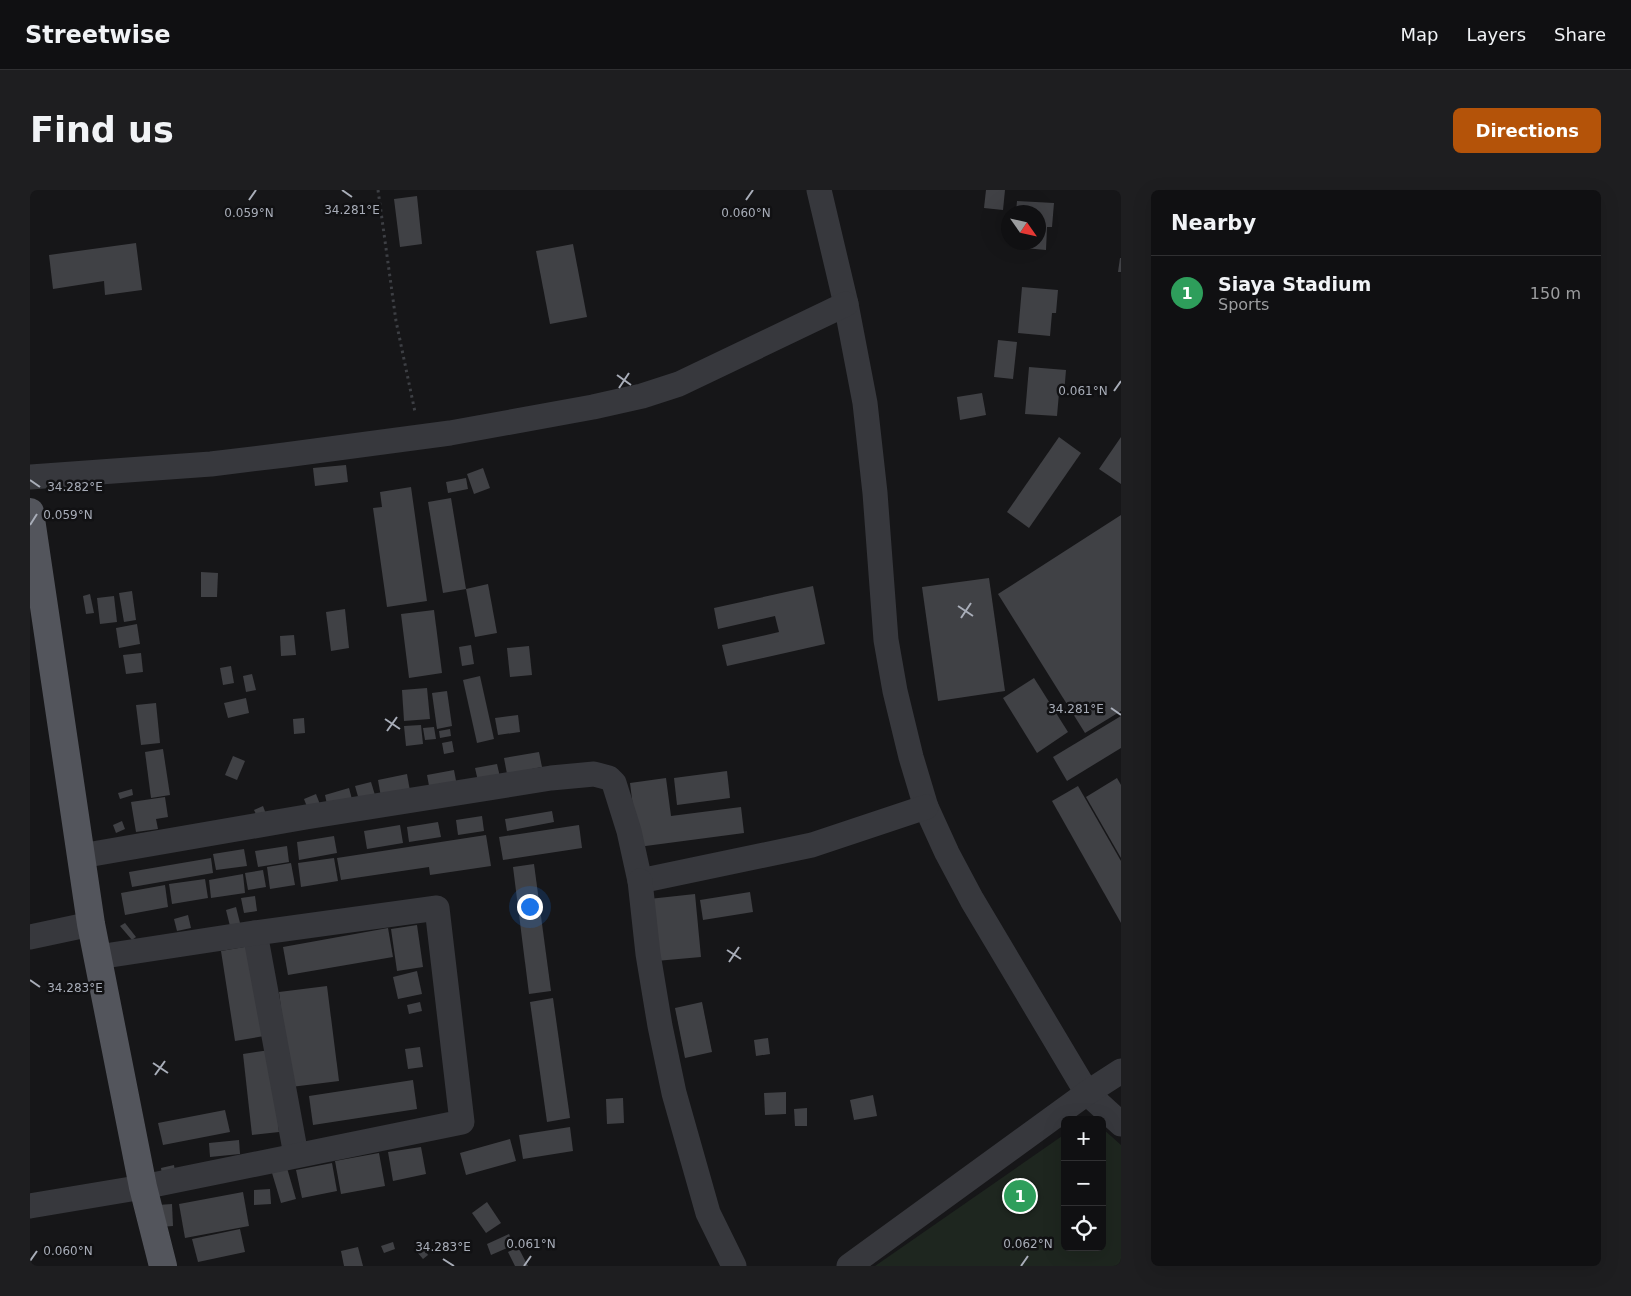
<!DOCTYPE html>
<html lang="en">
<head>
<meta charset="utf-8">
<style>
  :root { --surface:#101012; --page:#1e1e20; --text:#f1f3f6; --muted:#9c9d9f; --line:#303032; --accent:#b45309 }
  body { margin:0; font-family:"DejaVu Sans",sans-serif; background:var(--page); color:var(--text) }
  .controls { position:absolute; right:15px; bottom:15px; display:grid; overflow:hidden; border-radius:8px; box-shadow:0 5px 20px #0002 }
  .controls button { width:45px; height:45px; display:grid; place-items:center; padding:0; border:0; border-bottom:1px solid var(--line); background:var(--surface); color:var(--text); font:25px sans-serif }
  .compass { position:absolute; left:971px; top:15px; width:45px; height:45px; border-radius:50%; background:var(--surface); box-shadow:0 5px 20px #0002; rotate:124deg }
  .you { position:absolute; left:499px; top:716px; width:18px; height:18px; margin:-12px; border:4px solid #fff; border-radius:50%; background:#1a73e8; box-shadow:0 0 0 8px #1a73e833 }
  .badge { display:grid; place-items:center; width:32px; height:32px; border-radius:50%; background:var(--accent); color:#fff; font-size:16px; font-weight:700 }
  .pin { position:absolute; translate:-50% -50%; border:2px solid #fff; box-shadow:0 1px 5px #0006 }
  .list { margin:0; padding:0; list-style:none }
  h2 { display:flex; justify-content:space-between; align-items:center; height:65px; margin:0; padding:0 20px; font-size:21px }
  h2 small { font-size:16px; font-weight:400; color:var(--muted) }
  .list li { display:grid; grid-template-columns:32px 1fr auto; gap:15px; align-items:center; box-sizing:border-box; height:75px; padding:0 20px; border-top:1px solid var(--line) }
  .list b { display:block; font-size:19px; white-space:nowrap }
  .list p { margin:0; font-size:16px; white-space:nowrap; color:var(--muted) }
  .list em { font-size:16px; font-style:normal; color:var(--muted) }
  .icon { flex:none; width:28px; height:28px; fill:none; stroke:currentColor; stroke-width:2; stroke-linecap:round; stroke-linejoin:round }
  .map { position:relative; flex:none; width:1091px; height:1076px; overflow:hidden; border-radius:8px }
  header { display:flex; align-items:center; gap:30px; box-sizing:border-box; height:70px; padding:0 25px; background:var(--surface); border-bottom:1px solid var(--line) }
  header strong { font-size:24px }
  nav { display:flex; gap:28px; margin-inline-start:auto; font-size:18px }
  .intro { display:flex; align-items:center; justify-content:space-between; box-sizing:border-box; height:120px; padding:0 30px }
  h1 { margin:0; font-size:35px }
  .button { padding:12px 22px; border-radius:8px; background:var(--accent); color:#fff; font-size:18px; font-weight:700 }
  main { display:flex; gap:30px; padding:0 30px }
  aside { flex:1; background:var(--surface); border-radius:8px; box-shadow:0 5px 20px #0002 }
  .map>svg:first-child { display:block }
  .green { fill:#1e261f }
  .building { fill:#404145 }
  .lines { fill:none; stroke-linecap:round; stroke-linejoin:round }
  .path { stroke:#3d3f44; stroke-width:3; stroke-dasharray:2.5 4; stroke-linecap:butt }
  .minor { stroke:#37383d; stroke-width:25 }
  .major { stroke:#53555c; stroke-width:28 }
  .ticks { fill:none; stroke:#a8adb8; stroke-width:2 }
  .ticks-label { font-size:12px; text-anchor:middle; fill:#a8adb8; stroke:#111113; stroke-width:5; stroke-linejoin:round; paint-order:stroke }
</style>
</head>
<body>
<header>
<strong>Streetwise</strong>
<nav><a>Map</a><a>Layers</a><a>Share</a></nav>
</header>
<div class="intro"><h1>Find us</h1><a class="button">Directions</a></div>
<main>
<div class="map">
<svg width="1091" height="1076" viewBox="0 0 1091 1076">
  <rect width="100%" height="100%" fill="#161618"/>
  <!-- green -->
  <path class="green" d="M 1072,938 L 1091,955 L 1091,1076 L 845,1076 L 1035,944 L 1035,1057 L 1072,1057 Z"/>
  <!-- building -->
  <g class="building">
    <path d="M 956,0 L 975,0 L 973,20 L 954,18 Z"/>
    <path d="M 387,6 L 392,54 L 370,57 L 364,9 Z"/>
    <path d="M 987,11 L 1024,13 L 1022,37 L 1017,37 L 1016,60 L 983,57 L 984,52 L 1008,52 L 1008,22 L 986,22 Z"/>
    <path d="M 106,53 L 112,100 L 75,105 L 74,91 L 23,99 L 19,65 Z"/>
    <path d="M 543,54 L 557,127 L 520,134 L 506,61 Z"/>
    <path d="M 1090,68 L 1091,68 L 1091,82 L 1088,82 Z"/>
    <path d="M 992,97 L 1028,100 L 1026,123 L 1022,123 L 1020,146 L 988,143 Z"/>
    <path d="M 968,150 L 987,152 L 983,189 L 964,187 Z"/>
    <path d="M 999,177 L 1036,180 L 1034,204 L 1029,203 L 1027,226 L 995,224 Z"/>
    <path d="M 952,203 L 956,225 L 930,230 L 927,207 Z"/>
    <path d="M 1029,247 L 1051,263 L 999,338 L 977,322 Z"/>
    <path d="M 1091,247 L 1091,294 L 1069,279 Z"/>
    <path d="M 316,275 L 318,292 L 285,296 L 283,278 Z"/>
    <path d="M 453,278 L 460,298 L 444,304 L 437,284 Z"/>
    <path d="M 436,288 L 438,299 L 418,303 L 416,292 Z"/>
    <path d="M 381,297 L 397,411 L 357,417 L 343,318 L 352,317 L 350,302 Z"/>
    <path d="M 421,308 L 436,399 L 413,403 L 398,312 Z"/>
    <path d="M 1091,325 L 1091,521 L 1055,543 L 968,404 Z"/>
    <path d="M 171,382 L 188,383 L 187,407 L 171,407 Z"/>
    <path d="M 959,388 L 975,501 L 908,511 L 892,397 Z"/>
    <path d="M 458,394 L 467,443 L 445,447 L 436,399 Z"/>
    <path d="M 783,396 L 795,454 L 697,476 L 692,455 L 749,442 L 745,426 L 688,439 L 684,418 Z"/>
    <path d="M 102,401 L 106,430 L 94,432 L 89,403 Z"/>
    <path d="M 60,404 L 64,423 L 56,424 L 53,406 Z"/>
    <path d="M 84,406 L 87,432 L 70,434 L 67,408 Z"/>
    <path d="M 315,419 L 319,458 L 301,461 L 296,422 Z"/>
    <path d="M 404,420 L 412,483 L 379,488 L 371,424 Z"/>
    <path d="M 107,434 L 110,454 L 89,458 L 86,438 Z"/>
    <path d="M 264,445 L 266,465 L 251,466 L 250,446 Z"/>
    <path d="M 441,455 L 444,474 L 432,476 L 429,457 Z"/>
    <path d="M 499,456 L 502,485 L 480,487 L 477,458 Z"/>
    <path d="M 111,463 L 113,482 L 96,484 L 93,465 Z"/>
    <path d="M 201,476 L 204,493 L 193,495 L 190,478 Z"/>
    <path d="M 222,484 L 226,500 L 216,502 L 213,486 Z"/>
    <path d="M 450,486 L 464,549 L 447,553 L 433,490 Z"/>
    <path d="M 1004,488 L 1038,542 L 1007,563 L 973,508 Z"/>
    <path d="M 397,498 L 400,529 L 374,531 L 372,500 Z"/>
    <path d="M 417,501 L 422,536 L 407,539 L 402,503 Z"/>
    <path d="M 216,508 L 219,523 L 198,528 L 194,513 Z"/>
    <path d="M 126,513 L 130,553 L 111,555 L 106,515 Z"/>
    <path d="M 488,525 L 490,542 L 468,545 L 465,528 Z"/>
    <path d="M 1091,526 L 1091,558 L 1037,591 L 1023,567 Z"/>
    <path d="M 274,528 L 275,543 L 264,544 L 263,529 Z"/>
    <path d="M 391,535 L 393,554 L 376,556 L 374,536 Z"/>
    <path d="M 404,537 L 406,549 L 395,550 L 393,538 Z"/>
    <path d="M 420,539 L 421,546 L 410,548 L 409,541 Z"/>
    <path d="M 422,551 L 424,562 L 414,564 L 412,553 Z"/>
    <path d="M 133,559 L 140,605 L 121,608 L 115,562 Z"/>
    <path d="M 509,562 L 512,577 L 477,584 L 474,568 Z"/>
    <path d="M 203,566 L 215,571 L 207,590 L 195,585 Z"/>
    <path d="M 467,574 L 470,587 L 448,591 L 445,578 Z"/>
    <path d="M 424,580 L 427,596 L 400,601 L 397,585 Z"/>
    <path d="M 697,581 L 700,608 L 647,615 L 644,588 Z"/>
    <path d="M 377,584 L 380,601 L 351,607 L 348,590 Z"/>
    <path d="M 636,588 L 641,626 L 711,617 L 714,643 L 608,657 L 600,593 Z"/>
    <path d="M 1087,588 L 1091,595 L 1091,668 L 1056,607 Z"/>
    <path d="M 341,592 L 345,605 L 329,610 L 325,596 Z"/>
    <path d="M 1048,596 L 1091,671 L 1091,733 L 1022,611 Z"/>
    <path d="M 319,598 L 323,613 L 298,619 L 295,605 Z"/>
    <path d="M 102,599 L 103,605 L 90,609 L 88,603 Z"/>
    <path d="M 286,604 L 291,617 L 279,622 L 274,609 Z"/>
    <path d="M 135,607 L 138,627 L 126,629 L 128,639 L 106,642 L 101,612 Z"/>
    <path d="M 233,616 L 236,624 L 228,628 L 224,620 Z"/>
    <path d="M 522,621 L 524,632 L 477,641 L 475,629 Z"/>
    <path d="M 452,626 L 454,641 L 428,645 L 426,630 Z"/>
    <path d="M 92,631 L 95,639 L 86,643 L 83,635 Z"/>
    <path d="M 408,632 L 411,647 L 379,652 L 377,637 Z"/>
    <path d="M 370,635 L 373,653 L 337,659 L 334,641 Z"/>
    <path d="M 549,635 L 552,658 L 473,670 L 469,647 Z"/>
    <path d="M 456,645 L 461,676 L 400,685 L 399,677 L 311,690 L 307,668 Z"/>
    <path d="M 304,646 L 307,663 L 269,670 L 267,652 Z"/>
    <path d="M 257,656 L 259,672 L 228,677 L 225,661 Z"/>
    <path d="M 214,659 L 217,676 L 186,680 L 183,664 Z"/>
    <path d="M 181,668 L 183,683 L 102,697 L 99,682 Z"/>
    <path d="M 304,668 L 308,691 L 271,697 L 268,673 Z"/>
    <path d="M 261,673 L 265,695 L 240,699 L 237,677 Z"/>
    <path d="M 504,674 L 521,801 L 499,804 L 483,677 Z"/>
    <path d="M 233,680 L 236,697 L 218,700 L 215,683 Z"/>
    <path d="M 213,684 L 215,703 L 181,708 L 179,690 Z"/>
    <path d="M 175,689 L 178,708 L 142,714 L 139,694 Z"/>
    <path d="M 135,695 L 138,717 L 95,725 L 91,703 Z"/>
    <path d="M 720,702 L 723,722 L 673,730 L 670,710 Z"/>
    <path d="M 665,704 L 671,767 L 626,771 L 619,709 Z"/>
    <path d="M 225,706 L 227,721 L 214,723 L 211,708 Z"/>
    <path d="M 206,717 L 210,733 L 200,736 L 196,720 Z"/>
    <path d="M 158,725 L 161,738 L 147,741 L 144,729 Z"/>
    <path d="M 95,733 L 106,747 L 102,750 L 90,736 Z"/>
    <path d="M 387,735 L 393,777 L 367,781 L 361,739 Z"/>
    <path d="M 358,738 L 363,767 L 258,785 L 253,757 Z"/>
    <path d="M 220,756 L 234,846 L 205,851 L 191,761 Z"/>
    <path d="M 387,781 L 392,804 L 368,809 L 363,787 Z"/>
    <path d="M 297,796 L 309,891 L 261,897 L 249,802 Z"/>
    <path d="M 523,808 L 540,928 L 517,932 L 500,812 Z"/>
    <path d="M 390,812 L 392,821 L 379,824 L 377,815 Z"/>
    <path d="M 672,812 L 682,862 L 655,868 L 645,818 Z"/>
    <path d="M 738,848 L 740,864 L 726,866 L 724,850 Z"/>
    <path d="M 390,857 L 393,877 L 378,879 L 375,859 Z"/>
    <path d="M 240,860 L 249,942 L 222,945 L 213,864 Z"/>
    <path d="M 383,890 L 387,919 L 283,935 L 279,906 Z"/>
    <path d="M 756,902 L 756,924 L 735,925 L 734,903 Z"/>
    <path d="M 843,905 L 847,926 L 824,930 L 820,910 Z"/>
    <path d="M 593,908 L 594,933 L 577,934 L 576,909 Z"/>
    <path d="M 777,918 L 777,936 L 765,936 L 764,919 Z"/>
    <path d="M 195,920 L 200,942 L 133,955 L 128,933 Z"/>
    <path d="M 540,937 L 543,961 L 493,969 L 489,945 Z"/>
    <path d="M 480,949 L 486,971 L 436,985 L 430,963 Z"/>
    <path d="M 209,950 L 210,964 L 180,967 L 179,953 Z"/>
    <path d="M 391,957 L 396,984 L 363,991 L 358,962 Z"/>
    <path d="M 349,963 L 355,996 L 311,1004 L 305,971 Z"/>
    <path d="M 302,973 L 307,1001 L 272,1008 L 266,980 Z"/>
    <path d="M 144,975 L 146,988 L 133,991 L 131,978 Z"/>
    <path d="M 257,978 L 266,1009 L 251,1013 L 242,983 Z"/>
    <path d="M 240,999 L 241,1014 L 224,1015 L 224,1000 Z"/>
    <path d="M 213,1002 L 219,1036 L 155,1048 L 149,1014 Z"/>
    <path d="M 457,1012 L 471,1033 L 456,1043 L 442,1023 Z"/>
    <path d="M 142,1014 L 143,1036 L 129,1037 L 128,1015 Z"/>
    <path d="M 210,1039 L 215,1062 L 168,1072 L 162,1049 Z"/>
    <path d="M 479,1044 L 484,1055 L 461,1065 L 457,1054 Z"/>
    <path d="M 363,1052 L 365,1059 L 354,1063 L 351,1056 Z"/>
    <path d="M 328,1057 L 333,1076 L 314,1076 L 311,1061 Z"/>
    <path d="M 393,1057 L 398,1065 L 393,1069 L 387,1062 Z"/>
    <path d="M 488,1057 L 498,1076 L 485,1076 L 478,1062 Z"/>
  </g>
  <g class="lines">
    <!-- path -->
    <path class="path" d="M 348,0 L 366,131 L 385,222"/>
    <!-- minor -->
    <g class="minor">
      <path d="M 789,0 L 816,114 L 835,213 L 845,303 L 856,450 L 865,501 L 881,567 L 896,617 L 917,663 L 942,710 L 1057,903 L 1091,934"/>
      <path d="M 0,287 L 181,274 L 255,265 L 420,243 L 563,217 L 612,206 L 649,194 L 816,114"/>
      <path d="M 51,666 L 276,627 L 521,588 L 564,584 L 579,588 L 584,593 L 599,641 L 610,691 L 782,655 L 896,617"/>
      <path d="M 610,691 L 618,764 L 630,836 L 644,903 L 678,1023 L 704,1076"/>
      <path d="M 225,743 L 266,965"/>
      <path d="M 0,747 L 61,734"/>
      <path d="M 0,1016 L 113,997 L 432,932 L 407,718 L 225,743 L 68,767"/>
      <path d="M 819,1076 L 1057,903 L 1091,881"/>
    </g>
    <!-- major -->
    <path class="major" d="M 0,322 L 61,734 L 113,997 L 133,1076"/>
  </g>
  <!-- ticks -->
  <path class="ticks" d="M 312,0 L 322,7M 219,10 L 226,0M 716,10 L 723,0M 587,185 L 601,195M 589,198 L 599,183M 1084,201 L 1091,191M 0,290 L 10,297M 0,335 L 7,324M 928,416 L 943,426M 931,428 L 941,413M 1081,518 L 1091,525M 355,529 L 370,539M 357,541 L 367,527M 697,760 L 711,769M 699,772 L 709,757M 0,790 L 10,797M 123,873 L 138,883M 125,885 L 135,871M 413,1069 L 424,1076M 0,1071 L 7,1061M 494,1076 L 501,1066M 991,1076 L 998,1066"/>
  <g class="ticks-label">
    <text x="322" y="24">34.281°E</text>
    <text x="716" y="27">0.060°N</text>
    <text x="219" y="27">0.059°N</text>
    <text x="1053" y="205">0.061°N</text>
    <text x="45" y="301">34.282°E</text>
    <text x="38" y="329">0.059°N</text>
    <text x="1046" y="523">34.281°E</text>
    <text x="45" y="802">34.283°E</text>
    <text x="501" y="1058">0.061°N</text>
    <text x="998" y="1058">0.062°N</text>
    <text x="413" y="1061">34.283°E</text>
    <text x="38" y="1065">0.060°N</text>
  </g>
</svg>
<div class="controls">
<button>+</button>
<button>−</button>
<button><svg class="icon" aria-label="locate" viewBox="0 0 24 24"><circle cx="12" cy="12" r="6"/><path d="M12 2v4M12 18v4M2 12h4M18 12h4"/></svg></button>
</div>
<svg class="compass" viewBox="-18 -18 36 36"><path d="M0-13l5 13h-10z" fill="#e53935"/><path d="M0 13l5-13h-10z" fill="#9c9d9f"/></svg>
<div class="you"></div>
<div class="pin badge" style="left:990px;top:1006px;background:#2e9e5b">1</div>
</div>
<aside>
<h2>Nearby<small></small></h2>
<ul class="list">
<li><span class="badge" style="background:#2e9e5b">1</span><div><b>Siaya Stadium</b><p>Sports</p></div><em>150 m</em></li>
</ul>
</aside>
</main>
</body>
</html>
